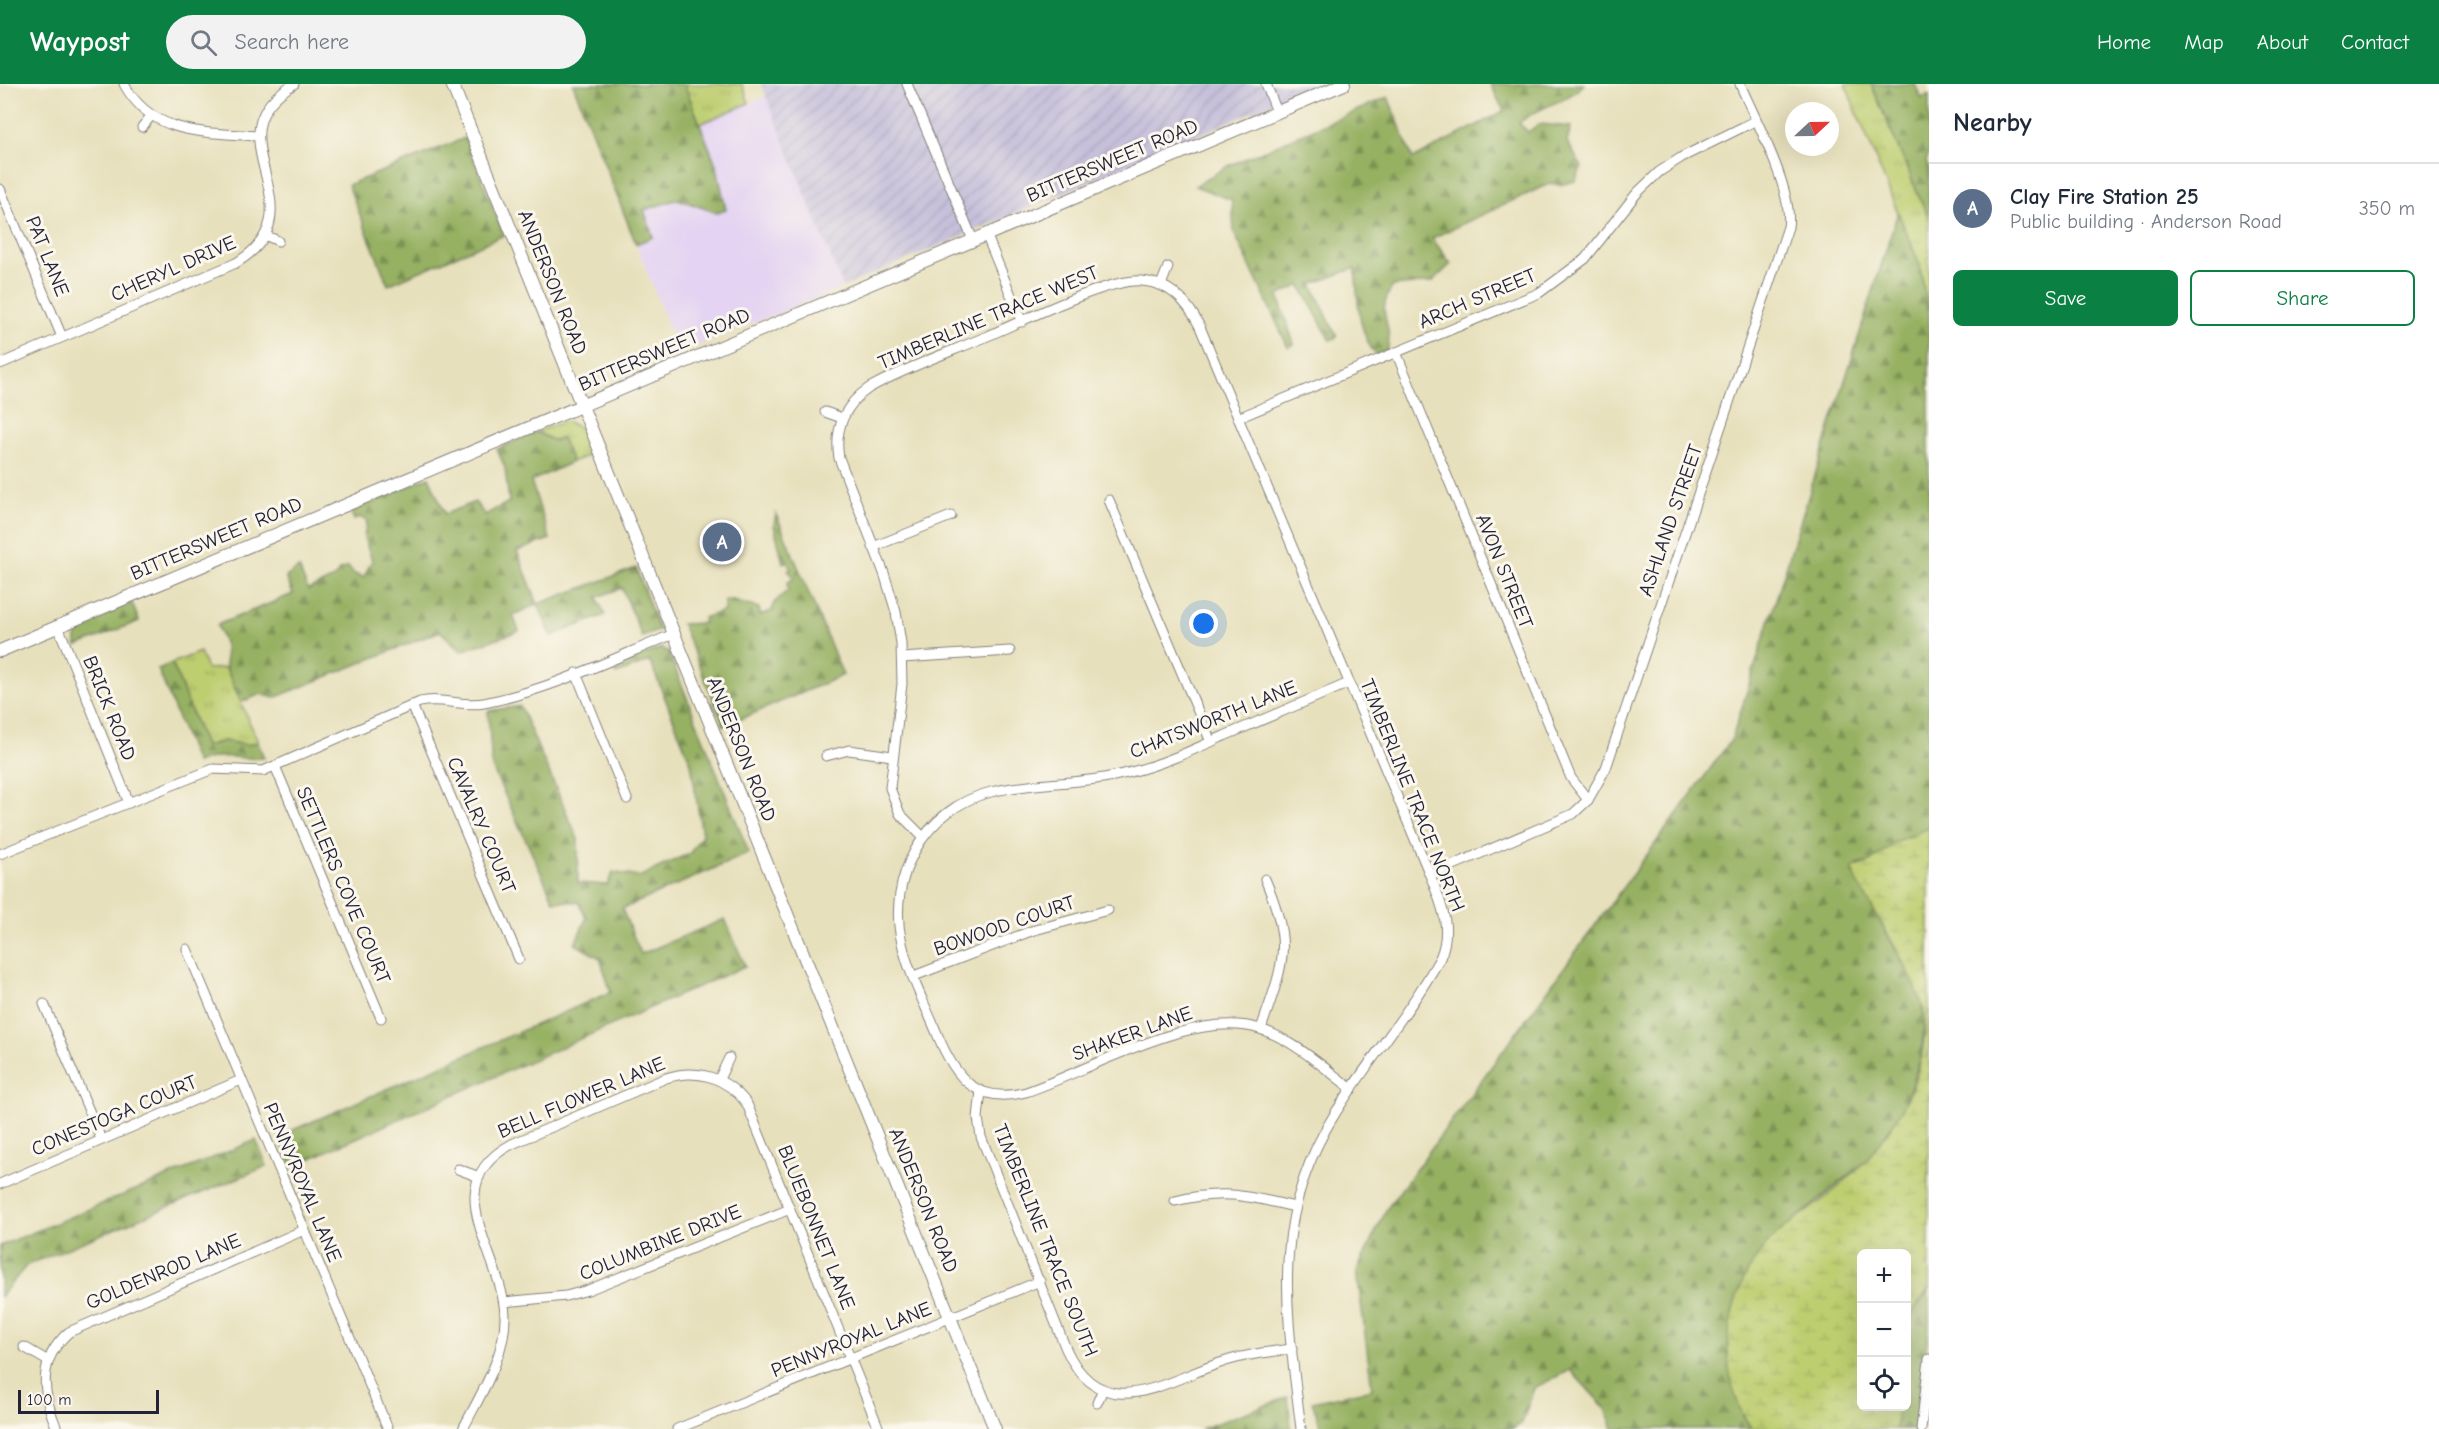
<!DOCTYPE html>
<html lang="en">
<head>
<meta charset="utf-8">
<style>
  :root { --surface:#fff; --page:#f2f2f3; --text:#1f2937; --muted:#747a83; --line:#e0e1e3; --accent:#0b8043 }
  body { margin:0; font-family:"Comic Neue",sans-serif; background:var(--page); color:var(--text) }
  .controls { position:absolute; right:18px; bottom:18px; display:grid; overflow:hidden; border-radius:9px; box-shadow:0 6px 24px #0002 }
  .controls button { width:54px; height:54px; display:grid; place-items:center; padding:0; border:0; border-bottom:2px solid var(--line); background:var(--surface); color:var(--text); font:30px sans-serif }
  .compass { position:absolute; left:1785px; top:18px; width:54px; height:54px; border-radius:50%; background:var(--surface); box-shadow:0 6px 24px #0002; rotate:68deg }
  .scale { position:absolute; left:18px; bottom:15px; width:141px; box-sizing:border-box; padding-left:6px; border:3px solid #22223b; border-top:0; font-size:16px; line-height:21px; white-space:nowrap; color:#22223b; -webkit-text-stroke:4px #fbf7ec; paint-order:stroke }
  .you { position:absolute; left:1204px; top:540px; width:21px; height:21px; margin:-15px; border:4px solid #fff; border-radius:50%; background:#1a73e8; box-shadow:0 0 0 9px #1a73e833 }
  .badge { display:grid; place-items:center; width:39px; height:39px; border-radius:50%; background:var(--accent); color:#fff; font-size:20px; font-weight:700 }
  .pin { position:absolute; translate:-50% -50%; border:3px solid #fff; box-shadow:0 2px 6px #0006 }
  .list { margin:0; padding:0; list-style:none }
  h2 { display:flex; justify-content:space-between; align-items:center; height:78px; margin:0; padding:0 24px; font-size:26px }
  h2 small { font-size:20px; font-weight:400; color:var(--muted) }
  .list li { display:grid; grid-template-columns:39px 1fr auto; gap:18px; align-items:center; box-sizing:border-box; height:90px; padding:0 24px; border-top:2px solid var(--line) }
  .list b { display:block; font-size:22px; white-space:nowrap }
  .list p { margin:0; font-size:20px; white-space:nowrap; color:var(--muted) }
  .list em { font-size:20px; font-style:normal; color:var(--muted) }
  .actions { display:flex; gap:12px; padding:18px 24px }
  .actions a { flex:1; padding:14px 0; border:2px solid var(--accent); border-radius:9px; text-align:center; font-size:21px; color:var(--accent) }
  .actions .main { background:var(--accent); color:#fff }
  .icon { flex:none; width:33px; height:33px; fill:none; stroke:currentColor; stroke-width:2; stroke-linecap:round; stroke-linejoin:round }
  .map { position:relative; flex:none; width:1929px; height:1345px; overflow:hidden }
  header { display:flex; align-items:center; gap:36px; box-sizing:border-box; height:84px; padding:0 30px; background:var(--accent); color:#fff }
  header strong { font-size:28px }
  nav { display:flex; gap:33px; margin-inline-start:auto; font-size:21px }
  .search { width:420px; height:54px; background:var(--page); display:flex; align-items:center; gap:15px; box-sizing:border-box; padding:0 21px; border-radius:33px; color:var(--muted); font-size:22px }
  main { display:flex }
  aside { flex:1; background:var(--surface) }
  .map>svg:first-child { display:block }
  .built { fill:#e4d3f2 }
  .industrial { fill:url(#industrial-furrows) }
  .grass { fill:url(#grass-tufts); stroke:#707856; stroke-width:1.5 }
  .forest { fill:url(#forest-firs); stroke:#5c6a4e; stroke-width:1.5 }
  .wetland { fill:url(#wetland-marsh); stroke:#707856; stroke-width:1.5 }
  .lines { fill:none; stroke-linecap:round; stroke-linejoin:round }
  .minor-casing { stroke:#84817c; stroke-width:11 }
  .tertiary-casing { stroke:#84817c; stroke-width:14 }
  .minor { stroke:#fff; stroke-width:9 }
  .tertiary { stroke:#fff; stroke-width:12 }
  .labels { text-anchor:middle; stroke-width:6; stroke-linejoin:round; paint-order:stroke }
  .street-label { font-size:20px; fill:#22223b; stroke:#fbf7ec }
</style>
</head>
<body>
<header>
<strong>Waypost</strong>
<div class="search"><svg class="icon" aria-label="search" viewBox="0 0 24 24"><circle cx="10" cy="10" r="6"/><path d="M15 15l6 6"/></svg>Search here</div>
<nav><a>Home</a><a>Map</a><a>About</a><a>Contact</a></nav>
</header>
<main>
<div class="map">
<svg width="1929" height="1345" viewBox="0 0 1929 1345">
  <defs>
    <pattern id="industrial-furrows" width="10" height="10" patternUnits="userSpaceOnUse" patternTransform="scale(1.5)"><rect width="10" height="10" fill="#c6c0da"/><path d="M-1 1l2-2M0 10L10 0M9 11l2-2" fill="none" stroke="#aaa5bc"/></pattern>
    <pattern id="grass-tufts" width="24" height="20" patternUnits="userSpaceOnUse" patternTransform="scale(1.5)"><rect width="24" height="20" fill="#bdce70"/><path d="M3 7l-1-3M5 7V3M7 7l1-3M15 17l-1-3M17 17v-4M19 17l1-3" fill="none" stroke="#a2b162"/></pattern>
    <pattern id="forest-firs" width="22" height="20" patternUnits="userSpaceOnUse" patternTransform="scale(1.5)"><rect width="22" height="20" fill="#96b162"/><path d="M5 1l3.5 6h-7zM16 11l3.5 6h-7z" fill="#7a9052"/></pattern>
    <pattern id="wetland-marsh" width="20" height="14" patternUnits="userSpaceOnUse" patternTransform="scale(1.5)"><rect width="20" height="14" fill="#bdce70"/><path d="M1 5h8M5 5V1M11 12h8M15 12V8" fill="none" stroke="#a2b162"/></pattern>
  </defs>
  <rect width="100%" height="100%" fill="#fbf7ec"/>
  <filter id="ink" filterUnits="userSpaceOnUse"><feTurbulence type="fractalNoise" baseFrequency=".0167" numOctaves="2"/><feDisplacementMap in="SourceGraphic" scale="12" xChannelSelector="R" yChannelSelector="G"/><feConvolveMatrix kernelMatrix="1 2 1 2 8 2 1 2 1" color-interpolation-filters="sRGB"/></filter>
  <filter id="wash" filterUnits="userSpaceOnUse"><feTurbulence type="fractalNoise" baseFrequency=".008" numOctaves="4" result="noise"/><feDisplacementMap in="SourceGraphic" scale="24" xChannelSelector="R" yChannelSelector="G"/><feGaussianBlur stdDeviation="1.35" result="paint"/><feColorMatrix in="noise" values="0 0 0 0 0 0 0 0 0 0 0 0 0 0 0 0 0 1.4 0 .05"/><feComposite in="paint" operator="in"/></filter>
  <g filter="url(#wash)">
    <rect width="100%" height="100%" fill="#e7e0bc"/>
    <!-- built -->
    <path class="built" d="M 766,12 L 843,203 L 679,269 L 636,160 L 653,153 L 644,126 L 678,115 L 716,129 L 717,83 L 700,40 Z"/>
    <!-- industrial -->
    <path class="industrial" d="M 761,0 L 1317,0 L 843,203 Z"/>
    <!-- grass -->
    <g class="grass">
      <path d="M 684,0 L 742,0 L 749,19 L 700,40 Z"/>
      <path d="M 1845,0 L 1871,0 L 1929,135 L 1929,235 L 1920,182 Z"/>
      <path d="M 566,337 L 582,345 L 594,369 L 572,378 L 562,354 L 555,357 L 536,348 Z"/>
      <path d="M 200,568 L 207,585 L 226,584 L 258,658 L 247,661 L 224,657 L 205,662 L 172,579 Z"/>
    </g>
    <!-- forest -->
    <g class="forest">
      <path d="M 573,0 L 684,0 L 717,83 L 726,126 L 717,129 L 678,115 L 644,126 L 653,153 L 636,160 Z"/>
      <path d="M 1490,0 L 1584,0 C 1567,19 1538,22 1519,39 L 1528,48 L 1539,40 L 1571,43 L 1567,58 L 1582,83 L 1575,97 L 1559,101 L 1551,99 L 1432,154 L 1451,180 L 1432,198 L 1393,202 C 1373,231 1395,240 1387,267 L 1376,271 C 1357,248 1358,212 1355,184 L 1312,200 L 1337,253 L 1330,256 L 1300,201 L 1278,212 L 1294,260 L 1288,263 L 1234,148 L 1232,116 L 1195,102 L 1228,82 L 1388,13 L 1413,75 L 1504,27 Z"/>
      <path d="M 1871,0 L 1915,0 L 1921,14 L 1929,11 L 1929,69 L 1926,78 L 1929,85 L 1929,135 Z"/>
      <path d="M 465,54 L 504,151 L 388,201 L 348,101 Z"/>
      <path d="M 1898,128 L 1920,182 L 1929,235 L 1929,744 L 1899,756 L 1870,778 L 1857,781 L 1856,795 L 1918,905 L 1925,937 L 1920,976 L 1903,1025 L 1871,1073 L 1767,1159 L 1743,1333 L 1752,1345 L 1613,1345 L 1606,1325 L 1570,1286 L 1534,1304 L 1522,1339 L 1513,1345 L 1322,1345 L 1312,1318 L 1372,1305 L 1357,1187 L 1386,1126 L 1732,655 Z"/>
      <path d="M 536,348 L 554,357 L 562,354 L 572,378 L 531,397 L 550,455 L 517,467 L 538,520 L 636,484 L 659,546 L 642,553 L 622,504 L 597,513 L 605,531 L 551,552 L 538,520 L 513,531 L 519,547 L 461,567 L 440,547 L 274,614 L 261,610 L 241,618 L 226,584 L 225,561 L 217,541 L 293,510 L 286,493 L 299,484 L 308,506 L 334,494 L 340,486 L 348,483 L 354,490 L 364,493 L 372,476 L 364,453 L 367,437 L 360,433 L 354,436 L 351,428 L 429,393 L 445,430 L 475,418 L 485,431 L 509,418 L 505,384 L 497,365 Z"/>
      <path d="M 776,430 L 843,591 L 724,642 L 682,540 L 704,539 L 703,534 L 724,527 L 724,517 L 729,516 L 759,524 L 760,531 L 772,527 L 774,519 L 788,506 L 787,499 L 794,494 L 788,486 L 791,485 L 787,477 L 783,479 L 774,441 Z"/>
      <path d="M 132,519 L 139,537 L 77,562 C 68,540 116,526 132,519 Z"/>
      <path d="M 661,564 L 669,569 L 749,769 L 622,825 L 641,870 L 725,835 L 745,882 L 291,1083 L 279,1052 L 611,908 L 600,874 L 575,860 L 586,835 L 579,818 L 554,817 L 492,683 L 488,627 L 520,622 L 578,755 L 578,799 L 607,801 L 613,788 L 639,793 L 690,769 L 702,751 L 691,679 L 650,577 L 616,590 L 613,583 Z"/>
      <path d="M 172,579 L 205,662 L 224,657 L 247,661 L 258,658 L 264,674 C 235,677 228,666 196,679 L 158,585 Z"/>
      <path d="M 256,1056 L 267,1082 L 27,1181 L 0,1213 L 0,1162 Z"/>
      <path d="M 1929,1204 L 1929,1244 L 1915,1345 L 1896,1345 L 1898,1323 L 1906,1322 L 1907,1237 Z"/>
      <path d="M 1288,1313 L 1291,1344 L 1201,1345 Z"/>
    </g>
    <!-- wetland -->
    <path class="wetland" d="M 1929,744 L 1929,1204 L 1907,1237 L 1906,1170 L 1862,1170 L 1862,1322 L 1898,1323 L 1896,1345 L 1752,1345 C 1713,1291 1724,1207 1768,1159 C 1784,1141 1806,1129 1825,1114 C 1879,1071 1925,1010 1925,938 C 1925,904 1873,828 1856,795 L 1853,784 L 1870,778 L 1899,756 Z"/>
  </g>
  <g filter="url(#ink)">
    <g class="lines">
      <!-- minor casing -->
      <g class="minor-casing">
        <g id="minor">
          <path d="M 124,0 C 152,52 205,48 257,52"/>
          <path d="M 907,0 L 973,156"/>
          <path d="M 1266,0 L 1277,28"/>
          <path d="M 142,43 L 151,32"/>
          <path d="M 0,105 L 62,253"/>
          <path d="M 986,150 L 1022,238"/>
          <path d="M 265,151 L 278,157"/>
          <path d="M 1161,201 L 1168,183"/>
          <path d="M 1396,268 L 1571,694 L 1588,716"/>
          <path d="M 0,280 L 236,179 C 326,125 204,52 294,0"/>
          <path d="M 825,328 L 842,334"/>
          <path d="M 1238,334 L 1539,209 L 1585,175 L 1637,109 L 1659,88 L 1682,73 L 1755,37"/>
          <path d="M 1109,416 L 1211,658"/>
          <path d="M 873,463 L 951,432"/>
          <path d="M 58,542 L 129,719"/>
          <path d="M 902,574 L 1010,567"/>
          <path d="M 576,589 L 627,715"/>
          <path d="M 1349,599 C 1307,617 1266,634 1224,652 C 1193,666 1163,680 1131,688 C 1085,701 1037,697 991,708 C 925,724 886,794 902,859 C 909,891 926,922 938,952 C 955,993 976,1021 1026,1008 C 1091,986 1193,924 1260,945 C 1294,956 1324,984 1352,1005"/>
          <path d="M 412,621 L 519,875"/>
          <path d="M 826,672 L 849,666 L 892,672"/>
          <path d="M 275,682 L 381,934"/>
          <path d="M 923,753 L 900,730 L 890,704 L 902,600 L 901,559 L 896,528 L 884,489 L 839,374 C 834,345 845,320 869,304 C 905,284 945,270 983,254 C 1017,240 1110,193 1142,197 C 1170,199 1188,218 1200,243 L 1430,791 C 1441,819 1453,844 1440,874 C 1410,928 1369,976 1336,1028 C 1268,1135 1287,1228 1301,1345"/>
          <path d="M 0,770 L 213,685 L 263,687 L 420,618 C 442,613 462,623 484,619 C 550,606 612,575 674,550"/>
          <path d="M 1430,791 L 1573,730 L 1588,716 L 1606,684 L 1788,143 C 1794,107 1755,35 1740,0"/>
          <path d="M 187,865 L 388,1345"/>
          <path d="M 914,892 L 1031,847 L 1108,826"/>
          <path d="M 44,920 L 101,1055"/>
          <path d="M 1261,945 C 1283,880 1294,862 1265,795"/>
          <path d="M 719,995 L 729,974"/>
          <path d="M 981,1007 L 978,1034 L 981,1053 L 1066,1265 C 1102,1343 1163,1298 1220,1279 C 1243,1271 1267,1268 1292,1265"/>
          <path d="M 458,1085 L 479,1093"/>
          <path d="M 0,1100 L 241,996"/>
          <path d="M 1175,1117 C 1224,1105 1247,1112 1295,1123"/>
          <path d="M 504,1218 L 566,1212 L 588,1206 L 790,1125"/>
          <path d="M 24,1263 L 48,1277"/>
          <path d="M 1097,1319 L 1103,1305"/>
          <path d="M 57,1345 C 42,1309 37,1276 69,1248 L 304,1146"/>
          <path d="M 463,1345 C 480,1311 505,1273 505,1234 C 505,1172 433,1102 512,1060 L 666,994 C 697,984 727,993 747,1020 L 879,1345"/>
          <path d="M 677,1345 L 1040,1197"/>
          <path d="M 1921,1345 L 1929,1275"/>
        </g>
      </g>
      <!-- tertiary casing -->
      <g class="tertiary-casing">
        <g id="tertiary">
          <path d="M 452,0 L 995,1345"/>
          <path d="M 0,567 L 1344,0"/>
        </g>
      </g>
      <!-- minor -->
      <use href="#minor" class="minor"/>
      <!-- tertiary -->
      <use href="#tertiary" class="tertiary"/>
    </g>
  </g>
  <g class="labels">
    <!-- street labels -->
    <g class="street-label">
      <text transform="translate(1112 76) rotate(-23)" y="7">BITTERSWEET ROAD</text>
      <text transform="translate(48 172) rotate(68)" y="7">PAT LANE</text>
      <text transform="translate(173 184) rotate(-24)" y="7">CHERYL DRIVE</text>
      <text transform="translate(553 198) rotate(68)" y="7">ANDERSON ROAD</text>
      <text transform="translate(1477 214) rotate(-23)" y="7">ARCH STREET</text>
      <text transform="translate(988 233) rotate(-23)" y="7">TIMBERLINE TRACE WEST</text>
      <text transform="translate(664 265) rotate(-23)" y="7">BITTERSWEET ROAD</text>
      <text transform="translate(1670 436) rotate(-71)" y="7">ASHLAND STREET</text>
      <text transform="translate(216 454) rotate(-23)" y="7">BITTERSWEET ROAD</text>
      <text transform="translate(1505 487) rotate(68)" y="7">AVON STREET</text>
      <text transform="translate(110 624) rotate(68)" y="7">BRICK ROAD</text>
      <text transform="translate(1213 635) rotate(-22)" y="7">CHATSWORTH LANE</text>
      <text transform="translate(742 665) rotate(68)" y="7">ANDERSON ROAD</text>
      <text transform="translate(1413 711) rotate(68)" y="7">TIMBERLINE TRACE NORTH</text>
      <text transform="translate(482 741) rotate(67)" y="7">CAVALRY COURT</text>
      <text transform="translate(344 801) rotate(67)" y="7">SETTLERS COVE COURT</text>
      <text transform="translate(1004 841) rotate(-19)" y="7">BOWOOD COURT</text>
      <text transform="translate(1132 949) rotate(-20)" y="7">SHAKER LANE</text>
      <text transform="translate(581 1013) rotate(-23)" y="7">BELL FLOWER LANE</text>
      <text transform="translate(114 1031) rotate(-23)" y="7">CONESTOGA COURT</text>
      <text transform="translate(303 1098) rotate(67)" y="7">PENNYROYAL LANE</text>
      <text transform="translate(924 1116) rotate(68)" y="7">ANDERSON ROAD</text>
      <text transform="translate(817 1143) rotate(68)" y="7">BLUEBONNET LANE</text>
      <text transform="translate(1046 1156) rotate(68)" y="7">TIMBERLINE TRACE SOUTH</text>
      <text transform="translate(660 1158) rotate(-22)" y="7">COLUMBINE DRIVE</text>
      <text transform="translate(163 1187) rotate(-23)" y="7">GOLDENROD LANE</text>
      <text transform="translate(851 1255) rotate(-22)" y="7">PENNYROYAL LANE</text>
    </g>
  </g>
</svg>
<div class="controls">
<button>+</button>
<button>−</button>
<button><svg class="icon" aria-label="locate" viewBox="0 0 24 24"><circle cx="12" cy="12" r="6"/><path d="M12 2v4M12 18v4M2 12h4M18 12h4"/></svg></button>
</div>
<svg class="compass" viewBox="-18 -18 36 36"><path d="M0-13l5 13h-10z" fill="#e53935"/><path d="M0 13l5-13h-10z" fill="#747a83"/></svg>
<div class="scale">100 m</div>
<div class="you"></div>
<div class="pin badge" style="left:722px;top:458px;background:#5c6f8a">A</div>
</div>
<aside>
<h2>Nearby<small></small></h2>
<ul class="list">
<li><span class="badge" style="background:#5c6f8a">A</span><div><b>Clay Fire Station 25</b><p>Public building · Anderson Road</p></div><em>350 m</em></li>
</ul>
<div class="actions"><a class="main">Save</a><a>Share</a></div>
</aside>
</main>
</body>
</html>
